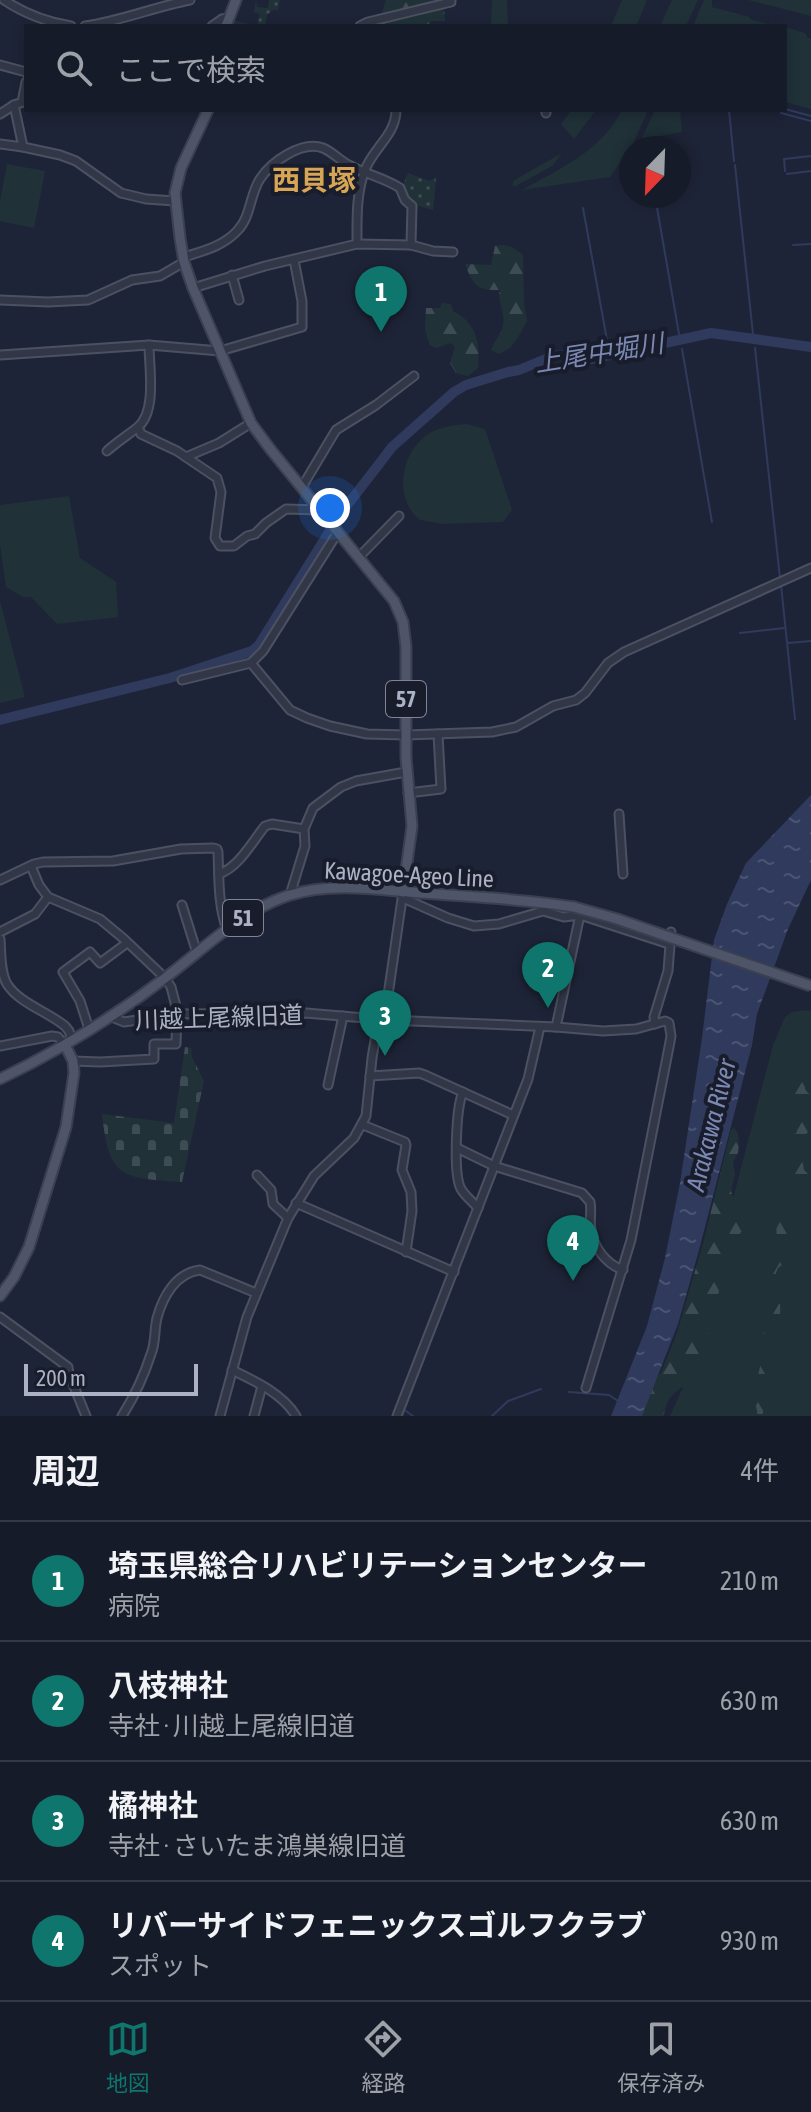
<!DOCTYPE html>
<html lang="ja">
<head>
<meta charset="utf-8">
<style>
  :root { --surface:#161b29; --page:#1f2431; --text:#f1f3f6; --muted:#9ea1a8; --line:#353946; --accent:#0f766e }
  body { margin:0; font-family:"Asap Condensed","Noto Sans JP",sans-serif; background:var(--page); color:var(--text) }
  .compass { position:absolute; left:619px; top:136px; width:72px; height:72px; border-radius:50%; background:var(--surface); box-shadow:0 4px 12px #0003; rotate:203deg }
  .scale { position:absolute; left:24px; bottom:20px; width:174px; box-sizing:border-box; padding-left:8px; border:4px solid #acb1c4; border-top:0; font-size:22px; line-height:28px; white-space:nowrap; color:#acb1c4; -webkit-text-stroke:6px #181c2b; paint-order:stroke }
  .you { position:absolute; left:330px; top:508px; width:28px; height:28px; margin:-20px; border:6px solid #fff; border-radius:50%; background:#1a73e8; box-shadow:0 0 0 12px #1a73e833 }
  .badge { display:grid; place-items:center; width:52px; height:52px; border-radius:50%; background:var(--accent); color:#fff; font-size:26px; font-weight:700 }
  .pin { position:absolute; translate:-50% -66px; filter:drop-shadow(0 2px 4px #0008) }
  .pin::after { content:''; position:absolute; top:42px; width:28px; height:24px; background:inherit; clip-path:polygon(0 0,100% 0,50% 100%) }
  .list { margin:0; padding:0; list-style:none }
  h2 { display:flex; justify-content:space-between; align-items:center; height:104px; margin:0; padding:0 32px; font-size:34px }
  h2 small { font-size:26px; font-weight:400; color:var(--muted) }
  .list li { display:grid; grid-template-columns:52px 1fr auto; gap:24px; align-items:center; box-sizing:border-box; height:120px; padding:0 32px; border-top:2px solid var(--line) }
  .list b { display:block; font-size:30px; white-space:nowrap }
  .list p { margin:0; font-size:26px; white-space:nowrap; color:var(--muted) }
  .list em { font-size:26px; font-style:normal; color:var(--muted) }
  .icon { flex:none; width:44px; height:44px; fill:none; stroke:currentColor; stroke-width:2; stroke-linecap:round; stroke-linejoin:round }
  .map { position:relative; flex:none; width:811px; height:1416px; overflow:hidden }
  .search { position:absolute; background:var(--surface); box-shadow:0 4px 12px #0003; left:24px; right:24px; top:24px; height:88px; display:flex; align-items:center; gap:20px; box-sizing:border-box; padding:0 28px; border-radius:0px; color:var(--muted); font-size:30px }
  .sheet { height:584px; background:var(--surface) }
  nav { display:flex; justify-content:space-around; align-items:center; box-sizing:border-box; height:112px; border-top:2px solid var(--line); background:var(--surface); font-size:22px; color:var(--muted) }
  nav a { display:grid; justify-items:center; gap:4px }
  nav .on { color:var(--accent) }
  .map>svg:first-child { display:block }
  .grass { fill:#203138 }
  .forest { fill:url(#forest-firs) }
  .cemetery { fill:url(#cemetery-stones) }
  .garden { fill:url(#garden-dots) }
  .water { fill:url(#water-ripples) }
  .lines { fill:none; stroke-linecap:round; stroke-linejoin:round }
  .stream { stroke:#2f3a5d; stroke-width:2 }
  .river { stroke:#2f3a5d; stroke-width:10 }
  .minor-casing { stroke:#4c5162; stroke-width:11 }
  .major-casing { stroke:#3b4051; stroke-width:13 }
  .minor { stroke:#323747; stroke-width:7 }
  .major { stroke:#4f5568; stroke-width:9 }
  .major-bridge-casing { stroke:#3b4051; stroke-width:13; stroke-linecap:butt }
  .major-bridge { stroke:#4f5568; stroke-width:9 }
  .labels { text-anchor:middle; stroke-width:8; stroke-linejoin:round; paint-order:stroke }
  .shield { fill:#181c2b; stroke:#808496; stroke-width:2 }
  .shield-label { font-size:22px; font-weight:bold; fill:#acb1c4 }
  .street-label { font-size:24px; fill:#acb1c4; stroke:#181c2b }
  .water-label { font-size:26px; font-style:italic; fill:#7a88b2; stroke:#181c2b }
  .quarter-label { font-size:28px; font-weight:bold; fill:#d7a554; stroke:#181c2b }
</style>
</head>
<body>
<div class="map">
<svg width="811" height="1416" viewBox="0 0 811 1416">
  <defs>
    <pattern id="forest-firs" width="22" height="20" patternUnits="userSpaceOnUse" patternTransform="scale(2)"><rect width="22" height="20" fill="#203138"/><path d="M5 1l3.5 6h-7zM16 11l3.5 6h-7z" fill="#3e4c53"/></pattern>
    <pattern id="cemetery-stones" width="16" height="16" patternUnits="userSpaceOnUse" patternTransform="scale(2)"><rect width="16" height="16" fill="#203138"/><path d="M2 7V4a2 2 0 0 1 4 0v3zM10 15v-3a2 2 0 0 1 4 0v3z" fill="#3e4c53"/></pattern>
    <pattern id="garden-dots" width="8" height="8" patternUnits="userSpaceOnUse" patternTransform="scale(2)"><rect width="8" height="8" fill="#203138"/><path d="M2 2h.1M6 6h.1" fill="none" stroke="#3e4c53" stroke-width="1.8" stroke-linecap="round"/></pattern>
    <pattern id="water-ripples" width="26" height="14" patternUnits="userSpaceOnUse" patternTransform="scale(2)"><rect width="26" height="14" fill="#2f3a5d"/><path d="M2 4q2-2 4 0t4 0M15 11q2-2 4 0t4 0" fill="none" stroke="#4a5473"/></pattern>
  </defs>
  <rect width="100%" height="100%" fill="#1e2437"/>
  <!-- grass -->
  <g class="grass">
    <path d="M 492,0 L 507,0 L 508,26 L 491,26 Z"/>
    <path d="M 622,0 L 647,0 L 636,26 L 611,26 Z"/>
    <path d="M 672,0 L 698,0 L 686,26 L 660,26 Z"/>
    <path d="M 704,0 L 712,0 L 712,7 L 750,17 L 750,19 L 771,25 L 772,23 L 782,26 L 693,26 Z"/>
    <path d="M 748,0 L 811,0 L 811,16 Z"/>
    <path d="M 785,27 L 805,33 L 808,38 L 811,38 L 811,109 L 785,102 Z"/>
    <path d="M 572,110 L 596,110 L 574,139 L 561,124 Z"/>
    <path d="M 622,110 L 648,110 L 634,142 L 610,177 L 522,190 C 561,168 601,151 622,110 Z"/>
    <path d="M 655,110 L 680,110 L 682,132 L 644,139 L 645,148 L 637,148 Z"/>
    <path d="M 562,153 L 552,166 L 516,186 L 513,186 L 513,181 Z"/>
    <path d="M 7,164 L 45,171 L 34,228 L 0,221 L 0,201 Z"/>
    <path d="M 467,424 L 485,429 L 512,510 L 503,522 L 443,524 L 420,520 C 396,502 399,461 420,441 C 432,428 450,425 467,424 Z"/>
    <path d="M 69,496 L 80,558 L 116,582 L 118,617 L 57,624 L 31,597 L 23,597 L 6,587 L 0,545 L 0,505 Z"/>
    <path d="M 0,601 L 25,697 L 0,703 Z"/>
    <path d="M 806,1010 L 811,1011 L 811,1416 L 670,1416 L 691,1369 L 719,1264 L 734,1195 L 773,1045 L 785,1017 L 792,1012 Z"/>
  </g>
  <!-- forest -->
  <g class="forest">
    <path d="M 386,0 L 443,0 L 381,16 Z"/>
    <path d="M 444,7 L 445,21 L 431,21 L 430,26 L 369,26 Z"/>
    <path d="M 503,245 L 512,247 L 523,255 L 524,304 L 527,321 L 518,337 L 510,348 L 499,354 L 491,350 C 494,341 502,334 503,325 C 506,313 497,302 500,290 C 477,291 473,285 465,264 L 491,265 L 495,246 Z"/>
    <path d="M 442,303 L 451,304 L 453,311 C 477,324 480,342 478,368 L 468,376 L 456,373 L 450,363 L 455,347 L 451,343 L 436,348 L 430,345 L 425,330 L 426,308 L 440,308 Z"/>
    <path d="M 800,1080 L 805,1080 L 805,1089 L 808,1093 L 811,1093 L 811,1129 L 804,1136 L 811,1137 L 811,1158 L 803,1164 L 804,1170 L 808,1174 L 807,1182 L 800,1188 L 787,1177 L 785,1168 L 794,1158 L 794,1135 L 797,1132 L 791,1109 L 794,1106 L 794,1087 Z"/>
    <path d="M 734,1128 L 738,1134 L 739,1143 L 738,1153 L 733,1162 L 735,1174 L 731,1191 L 735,1202 L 740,1208 L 742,1231 L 727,1250 L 716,1306 C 705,1329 707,1358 695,1380 C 678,1390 666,1394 664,1416 L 640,1416 L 647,1396 L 652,1392 L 652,1385 L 655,1378 L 661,1373 L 677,1333 L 704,1240 L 731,1130 Z"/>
    <path d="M 780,1219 L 794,1223 C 798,1232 794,1237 788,1244 L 791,1252 L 789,1261 C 787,1262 780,1266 778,1268 C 775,1273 771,1295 772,1301 L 780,1304 C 781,1313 779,1337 775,1344 C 773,1348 771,1352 769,1356 L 765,1354 C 761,1341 767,1328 762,1317 L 769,1279 L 775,1262 L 772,1247 L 777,1240 L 776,1223 Z"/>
    <path d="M 765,1358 L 774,1361 L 775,1364 L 768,1363 L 763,1368 L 765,1373 L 769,1373 L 771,1382 L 766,1382 L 769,1388 L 766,1391 L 762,1390 L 766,1395 L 764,1399 L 766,1403 L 762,1416 L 757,1416 C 759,1404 747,1399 758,1386 L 758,1375 L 762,1359 Z"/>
  </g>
  <!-- cemetery -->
  <path class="cemetery" d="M 185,1047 L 191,1048 L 192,1057 L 204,1081 L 182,1182 C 122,1178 109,1179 102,1114 L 174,1123 Z"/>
  <!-- garden -->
  <g class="garden">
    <path d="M 256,0 L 257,7 L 268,8 L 269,0 L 280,0 L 278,10 L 273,10 L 267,15 L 265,25 L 267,26 L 230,26 L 232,20 L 257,26 L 260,14 L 254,12 Z"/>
    <path d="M 408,173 L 429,181 L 436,178 L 433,210 C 417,206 410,203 402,188 Z"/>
  </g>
  <!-- water -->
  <path class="water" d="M 811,795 L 811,880 L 788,929 L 757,1014 L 752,1045 L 699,1250 L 678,1324 L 642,1416 L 611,1416 L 647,1326 L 665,1258 L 680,1183 L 702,1038 L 714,940 L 727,904 L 746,863 Z"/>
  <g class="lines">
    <!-- stream -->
    <g class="stream">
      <path d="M 785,109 L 811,116"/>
      <path d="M 729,110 L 734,161"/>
      <path d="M 781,113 L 811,121"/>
      <path d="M 645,140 L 646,148"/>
      <path d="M 735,165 L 753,334"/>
      <path d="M 785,171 L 784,159 L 811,156"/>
      <path d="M 787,174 L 811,171"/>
      <path d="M 655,196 L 679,334"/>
      <path d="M 583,208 L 609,351"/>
      <path d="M 793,245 L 811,244"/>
      <path d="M 755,348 L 780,578"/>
      <path d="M 682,349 L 712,522"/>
      <path d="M 781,585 L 795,719"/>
      <path d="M 740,633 L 784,628"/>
      <path d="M 788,643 L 811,641"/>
      <path d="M 569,1392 L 609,1395 L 618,1401"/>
      <path d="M 406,1411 L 413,1416"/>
      <path d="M 492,1416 L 508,1401 L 541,1389"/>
    </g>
    <!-- river -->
    <path class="river" d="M 0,720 L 170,678 L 252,651 L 259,645 L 341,513 L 376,468 L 392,447 L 454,392 L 466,385 L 508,372 L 519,370 L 553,356 L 565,355 L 591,359 L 711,333 L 811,347"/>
    <!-- minor casing -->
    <g class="minor-casing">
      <g id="minor">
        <path d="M 4,0 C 25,14 46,22 71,26"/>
        <path d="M 85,26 C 121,21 154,7 190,0"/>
        <path d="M 212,26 L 222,19 L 228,18"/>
        <path d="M 360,26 L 368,22 L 451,2 L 451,0"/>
        <path d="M 0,65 L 26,72"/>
        <path d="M 22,102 L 26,82"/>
        <path d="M 14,105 L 23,147 L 60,155 L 76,161 L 121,193 L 146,199 L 175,201"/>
        <path d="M 546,110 L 546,113"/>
        <path d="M 0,114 L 14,105 L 26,101"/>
        <path d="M 0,144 L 23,147"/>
        <path d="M 357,244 C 357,219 356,193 365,170 C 373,148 396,135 396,110"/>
        <path d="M 184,257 C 203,251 224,246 238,230 C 251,216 250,194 260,179 C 271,162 302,140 323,148 C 333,152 340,161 349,165 C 365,174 385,178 400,188 L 405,200 L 412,206 L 411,245"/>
        <path d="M 232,275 L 239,300"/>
        <path d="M 193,288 L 265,266 L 357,244 L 411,245 L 433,251 L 453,252"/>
        <path d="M 0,300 L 48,302 L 88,300 L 132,280 L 160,276 L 184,262"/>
        <path d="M 0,355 L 149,345 L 220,351 L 302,327 L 302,301 L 294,260"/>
        <path d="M 138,427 L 141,434 L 177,451 L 217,478 L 221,492 L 215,538 L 220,546 L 234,546 L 247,536 L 255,534 L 266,523 L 286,509 L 320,510"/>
        <path d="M 107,451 C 117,442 128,435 138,427 C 157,411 149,367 149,345"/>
        <path d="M 186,457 L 219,443 L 251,423"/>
        <path d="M 302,487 L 336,430 L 376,405 L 414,376"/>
        <path d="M 358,558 L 399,516"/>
        <path d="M 251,663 L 290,710 L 307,718 L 330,726 L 367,734 L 406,735 L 492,732 L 516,727 L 553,706 L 576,700 L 585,693 L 608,663 L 624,652 L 811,568"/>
        <path d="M 182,680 L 251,663 L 263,651 L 338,532"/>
        <path d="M 408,793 L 441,789 L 438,734"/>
        <path d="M 619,814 L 623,874"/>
        <path d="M 31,866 L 39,885 L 48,897 L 100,919 L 124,939 L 165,978 L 171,987 L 177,1010 L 176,1044 L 154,1044 L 154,1059 L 100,1062 L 73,1061"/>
        <path d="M 219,874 C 239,867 252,842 265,826 L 272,824 L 304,829"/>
        <path d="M 0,880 L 34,864 L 43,862 L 113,861 L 181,849 L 213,848 L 217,849 L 218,852 C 219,878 218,905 227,930"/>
        <path d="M 290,895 L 305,846 L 304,829 L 313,808 L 341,787 L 356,781 L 406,772"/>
        <path d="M 403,898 L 448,918 L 474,926 L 499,924 L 543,911 L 564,917 L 580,915 L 669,944"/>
        <path d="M 182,905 L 197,953"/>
        <path d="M 0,932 L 35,914 L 48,897"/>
        <path d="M 0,939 C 1,952 0,972 7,984 C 19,1003 48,1012 65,1026 L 69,1031 L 72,1040"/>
        <path d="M 109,1016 L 124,1022 L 177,1014 L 306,1013 L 388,1020 L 556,1027 L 603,1031 L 636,1029 L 665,1021 L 669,1023 L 671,1036 L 669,1047 L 631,1240 L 586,1388"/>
        <path d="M 655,1024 L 654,1017 L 668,971 L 671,932"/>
        <path d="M 556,1027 L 580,915"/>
        <path d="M 89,1029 L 80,1001 L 63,972 L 90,952 L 100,963 L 127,943"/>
        <path d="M 0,1046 L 52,1036 L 58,1037 L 65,1045"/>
        <path d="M 370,1076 L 419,1073 L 425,1075 L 513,1115"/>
        <path d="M 328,1085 L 343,1016"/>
        <path d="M 463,1092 C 456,1107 453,1175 461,1189 C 465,1196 473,1202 478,1208"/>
        <path d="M 363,1125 L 405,1142 L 406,1145 L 402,1170 L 411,1192 L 412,1211 L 406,1252"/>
        <path d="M 457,1148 L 494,1166 L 582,1193 L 590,1202 C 592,1211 589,1220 591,1229 C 593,1247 606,1264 623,1270"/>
        <path d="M 257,1175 L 271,1190 L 273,1204 L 288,1218"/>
        <path d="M 296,1203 L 454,1272"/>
        <path d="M 0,1317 L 68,1367 L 69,1374 L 86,1416"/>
        <path d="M 232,1370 C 255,1381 283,1394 296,1416"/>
        <path d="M 122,1416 C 134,1397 144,1376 151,1354 C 156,1342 154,1330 157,1318 C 163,1296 176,1273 200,1270 L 256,1293"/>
        <path d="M 220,1416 L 247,1317 L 288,1218 L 314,1176 L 354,1138 L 366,1116 L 372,1058 L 377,1028 L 387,1002 L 403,892"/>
        <path d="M 254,1416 L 262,1386"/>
        <path d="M 397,1416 L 528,1079 L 540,1027"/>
      </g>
    </g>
    <!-- major casing -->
    <g class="major-casing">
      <g id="major">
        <path d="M 226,26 L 236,0"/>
        <path d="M 208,110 L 181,168 L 175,193 L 180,238 L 184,262 L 193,288 L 251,423 L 271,450 L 394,601 L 403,622 L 406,647 L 406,757 L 412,826 L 403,892"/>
        <path d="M 0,1079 C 58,1051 114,1017 165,978 C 205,948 242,910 290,895 C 333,882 379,890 423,893 C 473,897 524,899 574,907"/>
        <path d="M 0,1296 L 14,1277 L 29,1247 L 66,1127 L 74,1073 L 73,1061 L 65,1045"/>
      </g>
    </g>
    <!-- minor -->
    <use href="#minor" class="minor"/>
    <!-- major -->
    <use href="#major" class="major"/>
    <!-- major-bridge casing -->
    <g class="major-bridge-casing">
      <path id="major-bridge" d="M 574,907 L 617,919 L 811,986"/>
    </g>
    <!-- major-bridge -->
    <use href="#major-bridge" class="major-bridge"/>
  </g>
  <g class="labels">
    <!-- shield labels -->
    <g class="shield">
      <rect x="386" y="681" width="40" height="36" rx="6"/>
      <rect x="223" y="900" width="40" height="36" rx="6"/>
    </g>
    <g class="shield-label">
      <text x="406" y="707">57</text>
      <text x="243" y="926">51</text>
    </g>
    <!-- street labels -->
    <g class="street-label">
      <text transform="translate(409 875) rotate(3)" y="8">Kawagoe-Ageo Line</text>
      <text transform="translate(219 1018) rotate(-2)" y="8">川越上尾線旧道</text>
    </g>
    <!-- water labels -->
    <g class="water-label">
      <text transform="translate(599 353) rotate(-9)" y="9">上尾中堀川</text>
      <text transform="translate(711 1125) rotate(-76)" y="9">Arakawa River</text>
    </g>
    <!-- quarter labels -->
    <g class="quarter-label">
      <text x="314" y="190">西貝塚</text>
    </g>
  </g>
</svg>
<svg class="compass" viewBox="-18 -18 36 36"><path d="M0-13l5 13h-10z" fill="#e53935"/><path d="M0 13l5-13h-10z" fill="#9ea1a8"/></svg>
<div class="scale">200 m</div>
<div class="you"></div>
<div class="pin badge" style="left:381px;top:332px">1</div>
<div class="pin badge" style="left:548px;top:1008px">2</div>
<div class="pin badge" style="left:385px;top:1056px">3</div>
<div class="pin badge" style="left:573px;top:1281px">4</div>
<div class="search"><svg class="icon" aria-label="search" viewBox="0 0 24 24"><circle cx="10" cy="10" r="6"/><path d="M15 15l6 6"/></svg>ここで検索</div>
</div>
<section class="sheet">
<h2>周辺<small>4件</small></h2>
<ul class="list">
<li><span class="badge">1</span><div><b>埼玉県総合リハビリテーションセンター</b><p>病院</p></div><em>210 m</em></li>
<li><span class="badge">2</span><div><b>八枝神社</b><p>寺社 · 川越上尾線旧道</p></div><em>630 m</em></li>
<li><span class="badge">3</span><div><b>橘神社</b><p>寺社 · さいたま鴻巣線旧道</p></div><em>630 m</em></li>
<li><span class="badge">4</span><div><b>リバーサイドフェニックスゴルフクラブ</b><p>スポット</p></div><em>930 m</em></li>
</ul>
</section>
<nav>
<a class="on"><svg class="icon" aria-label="map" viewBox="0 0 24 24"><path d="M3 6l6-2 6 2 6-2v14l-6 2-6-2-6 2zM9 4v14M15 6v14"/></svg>地図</a>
<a><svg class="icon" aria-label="directions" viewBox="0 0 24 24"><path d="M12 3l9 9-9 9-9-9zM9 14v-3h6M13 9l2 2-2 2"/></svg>経路</a>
<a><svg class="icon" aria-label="saved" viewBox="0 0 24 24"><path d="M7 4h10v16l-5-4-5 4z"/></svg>保存済み</a>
</nav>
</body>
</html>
